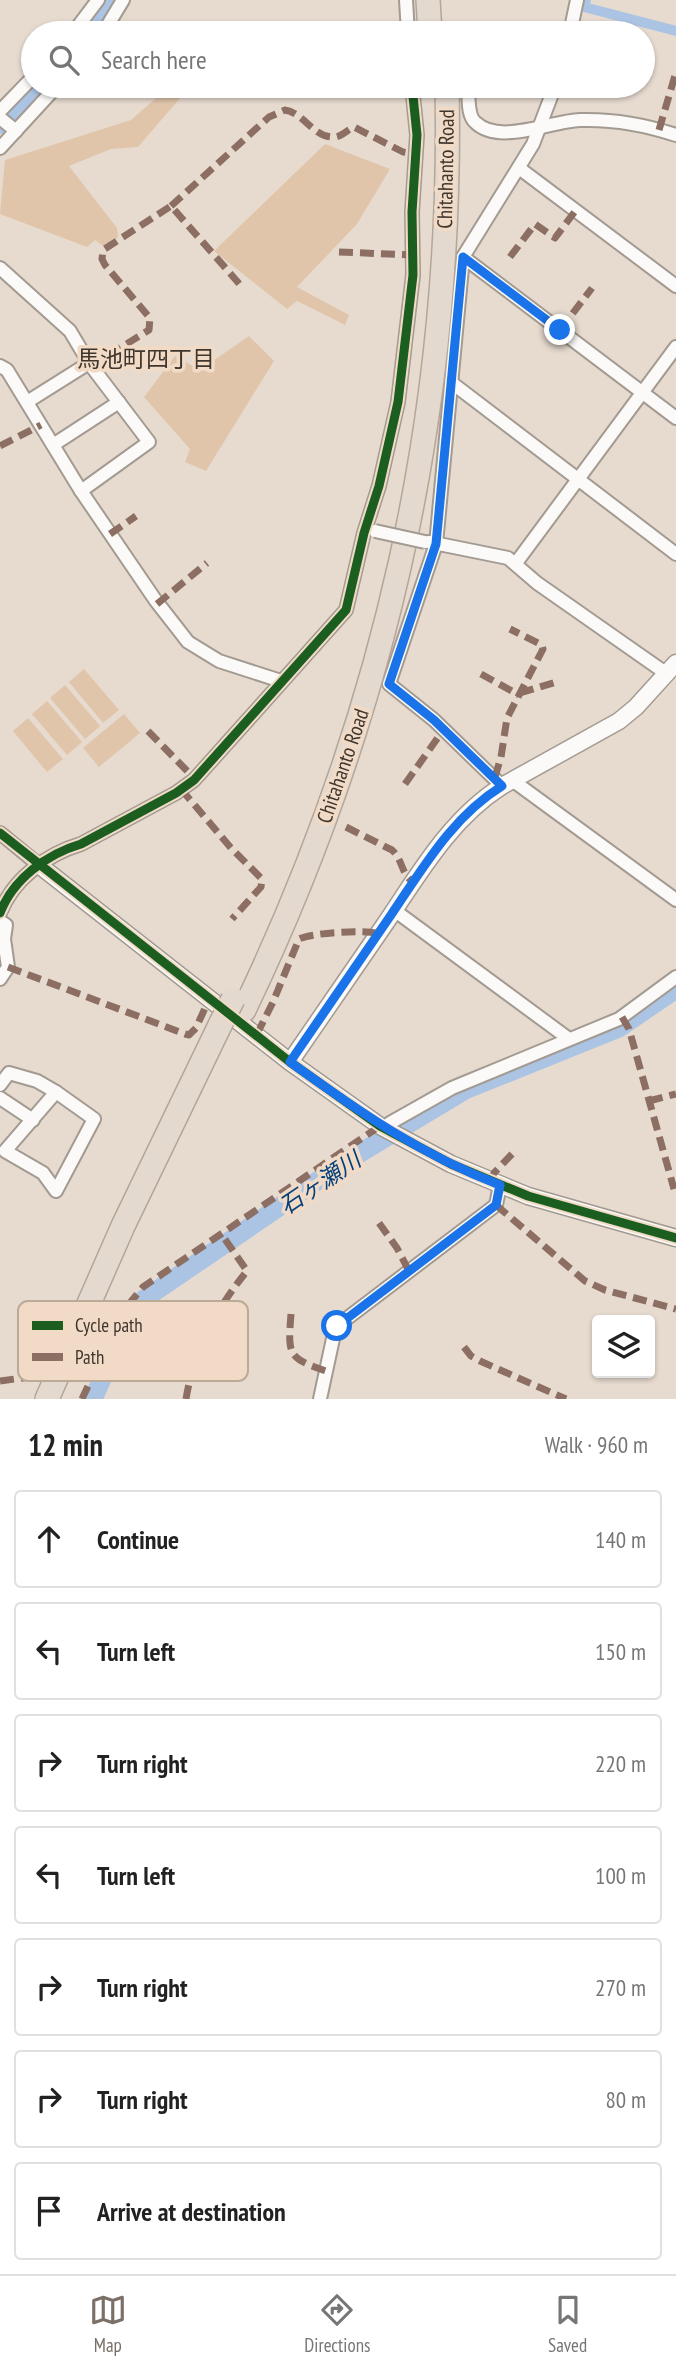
<!DOCTYPE html>
<html lang="en">
<head>
<meta charset="utf-8">
<style>
  :root { --surface:#fff; --page:#f2f2f2; --text:#222; --muted:#767676; --line:#e0e0e0; --accent:#7a7067 }
  body { margin:0; font-family:"PT Sans Narrow","Noto Sans JP",sans-serif; background:var(--page); color:var(--text) }
  .controls { position:absolute; right:21px; bottom:21px; display:grid; overflow:hidden; border-radius:7px; box-shadow:0 2px 5px #0004 }
  .controls button { width:63px; height:63px; display:grid; place-items:center; padding:0; border:0; border-bottom:2px solid var(--line); background:var(--surface); color:var(--text); font:35px sans-serif }
  .stop { position:absolute; width:21px; height:21px; margin:-16px; border:5px solid #1a73e8; border-radius:50%; background:#fff }
  .stop.end { background:#1a73e8; border-color:#fff; box-shadow:0 2px 7px #0008 }
  .list { margin:0; padding:0; list-style:none }
  h2 { display:flex; justify-content:space-between; align-items:center; height:91px; margin:0; padding:0 28px; font-size:30px }
  h2 small { font-size:23px; font-weight:400; color:var(--muted) }
  .list li { display:grid; grid-template-columns:46px 1fr auto; gap:21px; align-items:center; box-sizing:border-box; height:98px; margin:0 14px 14px; padding:0 14px; border:2px solid var(--line); border-radius:7px }
  .list b { display:block; font-size:26px; white-space:nowrap }
  .list em { font-size:23px; font-style:normal; color:var(--muted) }
  .icon { flex:none; width:38px; height:38px; fill:none; stroke:currentColor; stroke-width:2; stroke-linecap:round; stroke-linejoin:round }
  .map { position:relative; flex:none; width:676px; height:1399px; overflow:hidden }
  .search { position:absolute; background:var(--surface); box-shadow:0 2px 5px #0004; left:21px; right:21px; top:21px; height:77px; display:flex; align-items:center; gap:18px; box-sizing:border-box; padding:0 24px; border-radius:38px; color:var(--muted); font-size:26px }
  .sheet { height:875px; background:var(--surface) }
  nav { display:flex; justify-content:space-around; align-items:center; box-sizing:border-box; height:98px; border-top:2px solid var(--line); background:var(--surface); font-size:19px; color:var(--muted) }
  nav a { display:grid; justify-items:center; gap:4px }
  nav .on { color:var(--accent) }
  .map>svg:first-child { display:block }
  .green { fill:#e0c5ab }
  .lines { fill:none; stroke-linecap:round; stroke-linejoin:round }
  .canal { stroke:#abc4e4; stroke-width:10 }
  .river { stroke:#abc4e4; stroke-width:19 }
  .minor-casing { stroke:#a39a91; stroke-width:16 }
  .tertiary-casing { stroke:#a39a91; stroke-width:19 }
  .motorway-casing { stroke:#b4a697; stroke-width:26 }
  .minor { stroke:#fbfaf8; stroke-width:12 }
  .tertiary { stroke:#fbfaf8; stroke-width:16 }
  .motorway { stroke:#e3d9cf; stroke-width:23 }
  .minor-bridge-casing { stroke:#a39a91; stroke-width:16; stroke-linecap:butt }
  .motorway-bridge-casing { stroke:#b4a697; stroke-width:26; stroke-linecap:butt }
  .minor-bridge { stroke:#fbfaf8; stroke-width:12 }
  .motorway-bridge { stroke:#e3d9cf; stroke-width:23 }
  .quiet { stroke:#8d6e63; stroke-width:7; stroke-dasharray:14 7; stroke-linecap:butt }
  .cycleway-casing { stroke:#f1dbc6; stroke-width:13 }
  .cycleway { stroke:#1b5e20; stroke-width:9 }
  .route { stroke:#1a73e8; stroke-width:9 }
  .labels { text-anchor:middle; stroke-width:7; stroke-linejoin:round; paint-order:stroke }
  .street-label { font-size:21px; fill:#3f362e; stroke:#f1dbc6 }
  .neighbourhood-label { font-size:23px; fill:#3f362e; stroke:#f1dbc6 }
  .water-label { font-size:23px; font-style:italic; fill:#03407b; stroke:#f1dbc6 }
  .key { fill:#f1dbc6; stroke:#bcaa98; stroke-width:2 }
  .key-label { font-size:19px; fill:#3f362e }
</style>
</head>
<body>
<div class="map">
<svg width="676" height="1399" viewBox="0 0 676 1399">
  <rect width="100%" height="100%" fill="#e7dbd0"/>
  <!-- green -->
  <g class="green">
    <path d="M 258,24 L 288,24 L 311,33 L 244,33 Z"/>
    <path d="M 170,86 L 194,86 L 187,90 L 138,147 L 111,149 L 69,166 L 117,228 L 118,237 L 106,248 L 95,240 L 87,247 L 0,214 L 5,160 L 131,120 Z"/>
    <path d="M 325,144 L 390,169 L 357,224 L 297,287 L 349,315 L 345,325 L 297,301 L 287,309 L 214,251 Z"/>
    <path d="M 249,336 L 274,361 L 206,471 L 185,462 L 190,449 L 144,397 L 175,356 L 200,370 Z"/>
    <path d="M 84,669 L 119,710 L 103,723 L 69,682 Z"/>
    <path d="M 65,685 L 100,726 L 85,739 L 50,698 Z"/>
    <path d="M 47,701 L 82,742 L 67,755 L 32,714 Z"/>
    <path d="M 124,714 L 140,733 L 99,767 L 83,748 Z"/>
    <path d="M 28,718 L 63,759 L 47,772 L 13,731 Z"/>
  </g>
  <g class="lines">
    <!-- canal -->
    <g class="canal">
      <path d="M 586,0 L 584,7 L 676,31"/>
      <path d="M 89,33 L 111,0"/>
      <path d="M 0,129 L 41,86"/>
    </g>
    <!-- river -->
    <path class="river" d="M 93,1399 L 130,1316 L 144,1299 L 345,1162 L 465,1090 L 619,1028 L 676,989"/>
    <!-- minor casing -->
    <g class="minor-casing">
      <g id="minor">
        <path d="M 406,0 L 408,33"/>
        <path d="M 73,33 L 98,0"/>
        <path d="M 103,33 L 123,0"/>
        <path d="M 570,33 L 577,0"/>
        <path d="M 468,86 C 469,96 467,115 475,122 C 499,146 550,121 580,120 C 612,119 646,125 676,135"/>
        <path d="M 0,111 L 33,77"/>
        <path d="M 0,118 L 16,131"/>
        <path d="M 0,148 L 57,86"/>
        <path d="M 519,168 L 676,286"/>
        <path d="M 463,257 L 676,418"/>
        <path d="M 0,268 L 70,331 L 89,363"/>
        <path d="M 0,366 L 7,370 L 81,491 L 156,601 L 188,642 L 219,661 L 281,681"/>
        <path d="M 452,383 L 676,554"/>
        <path d="M 27,402 L 89,363 L 149,442 L 81,491"/>
        <path d="M 53,445 L 119,402"/>
        <path d="M 429,542 L 508,558 L 537,583 L 667,674"/>
        <path d="M 516,563 L 676,347"/>
        <path d="M 512,780 L 676,900"/>
        <path d="M 502,786 L 434,720 L 389,684 L 436,544 L 463,257 L 533,144 L 555,86"/>
        <path d="M 0,833 L 39,865"/>
        <path d="M 394,910 L 569,1039"/>
        <path d="M 0,913 C 13,879 47,854 81,844 L 176,793 L 194,780 L 346,610 L 364,533 L 379,486 L 398,402 L 413,275 L 412,212 L 417,135 L 412,86"/>
        <path d="M 0,921 L 6,925 L 4,939 L 8,967 L 0,979"/>
        <path d="M 0,1085 L 9,1073 L 37,1081 L 56,1092"/>
        <path d="M 56,1092 L 94,1119 L 56,1191 L 43,1173 L 5,1151 Z"/>
        <path d="M 0,1098 L 33,1120"/>
        <path d="M 385,1128 L 390,1123 L 452,1088 L 619,1019 L 676,977"/>
        <path d="M 320,1399 L 334,1334 L 337,1326 L 496,1205 L 500,1185"/>
      </g>
    </g>
    <!-- tertiary casing -->
    <g class="tertiary-casing">
      <g id="tertiary">
        <path d="M 39,865 L 290,1062 L 380,1126 L 451,1164 L 528,1196 L 676,1238"/>
        <path d="M 290,1062 C 322,1016 353,970 385,924 C 419,874 450,819 502,786 L 619,721 L 636,707 L 676,663"/>
      </g>
    </g>
    <!-- motorway casing -->
    <g class="motorway-casing">
      <g id="motorway">
        <path d="M 428,0 L 430,33"/>
        <path d="M 244,1010 C 385,716 454,411 447,86"/>
        <path d="M 47,1399 L 123,1226 L 221,1023"/>
      </g>
    </g>
    <!-- minor -->
    <use href="#minor" class="minor"/>
    <!-- tertiary -->
    <use href="#tertiary" class="tertiary"/>
    <!-- motorway -->
    <use href="#motorway" class="motorway"/>
    <!-- minor-bridge casing -->
    <g class="minor-bridge-casing">
      <path id="minor-bridge" d="M 375,531 L 425,542"/>
    </g>
    <!-- motorway-bridge casing -->
    <g class="motorway-bridge-casing">
      <path id="motorway-bridge" d="M 221,1023 L 233,999"/>
    </g>
    <!-- minor-bridge -->
    <use href="#minor-bridge" class="minor-bridge"/>
    <!-- motorway-bridge -->
    <use href="#motorway-bridge" class="motorway-bridge"/>
    <!-- quiet -->
    <g class="quiet">
      <path d="M 659,130 L 676,72"/>
      <path d="M 171,206 L 269,117 L 285,110 C 304,113 314,138 334,137 C 341,137 347,130 354,127 L 403,152 L 416,154"/>
      <path d="M 339,252 L 412,255"/>
      <path d="M 510,257 L 535,224 L 555,238 L 576,210"/>
      <path d="M 560,330 L 592,288"/>
      <path d="M 91,366 L 149,330 L 150,318 L 105,265 L 102,259 L 103,250 L 171,206 L 243,288"/>
      <path d="M 0,446 L 41,425"/>
      <path d="M 110,534 L 136,516"/>
      <path d="M 157,604 L 207,563"/>
      <path d="M 481,674 L 519,695"/>
      <path d="M 520,693 L 560,681"/>
      <path d="M 148,731 L 195,779"/>
      <path d="M 495,777 L 501,757 L 507,718 L 543,649 L 542,645 L 510,629"/>
      <path d="M 405,784 L 444,729"/>
      <path d="M 181,789 L 231,848 L 262,879 L 261,887 L 232,919"/>
      <path d="M 346,827 L 392,850 C 403,860 401,874 413,882"/>
      <path d="M 8,967 L 185,1034 L 189,1035 L 196,1028 L 210,997"/>
      <path d="M 622,1017 L 629,1029 L 674,1189"/>
      <path d="M 257,1034 L 273,1002 L 299,939 C 311,933 365,929 378,934"/>
      <path d="M 649,1101 L 676,1094"/>
      <path d="M 491,1181 L 494,1173 L 512,1154"/>
      <path d="M 496,1205 L 585,1281 L 605,1290 L 676,1309"/>
      <path d="M 379,1223 L 397,1248 L 409,1271"/>
      <path d="M 291,1314 C 288,1354 287,1358 326,1371"/>
      <path d="M 464,1347 L 471,1356 L 480,1361 L 566,1399"/>
      <path d="M 0,1381 L 30,1377 L 35,1374 L 51,1340 L 100,1359"/>
      <path d="M 82,1399 L 123,1311 L 143,1287 L 380,1126"/>
      <path d="M 186,1399 C 194,1350 216,1309 247,1271 L 222,1235"/>
    </g>
    <!-- cycleway casing -->
    <g class="cycleway-casing">
      <g id="cycleway">
        <path d="M 0,833 L 290,1062 L 380,1126 L 451,1164 L 528,1196 L 676,1238"/>
        <path d="M 0,913 C 13,879 47,854 81,844 L 176,793 L 194,780 L 346,610 L 364,533 L 379,486 L 398,402 L 413,275 L 412,212 L 417,135 L 412,86"/>
      </g>
    </g>
    <!-- cycleway -->
    <use href="#cycleway" class="cycleway"/>
  </g>
  <g class="lines">
    <!-- route -->
    <path class="route" d="M 337,1326 L 496,1205 L 500,1185 C 421,1155 358,1111 290,1062 C 324,1013 357,964 391,915 C 423,868 452,817 502,786 L 434,720 L 389,684 L 436,544 L 463,257 L 560,330"/>
  </g>
  <g class="labels">
    <!-- street labels -->
    <g class="street-label">
      <text transform="translate(446 169) rotate(-89)" y="7">Chitahanto Road</text>
      <text transform="translate(343 766) rotate(-71)" y="7">Chitahanto Road</text>
    </g>
    <!-- neighbourhood labels -->
    <g class="neighbourhood-label">
      <text x="146" y="367">馬池町四丁目</text>
    </g>
    <!-- water labels -->
    <g class="water-label">
      <text transform="translate(320 1183) rotate(-34)" y="8">石ヶ瀬川</text>
    </g>
  </g>
  <!-- legend -->
  <rect x="18" y="1301" width="230" height="80" rx="10" class="key"/>
  <rect x="32" y="1321" width="31" height="9" fill="#1b5e20"/>
  <rect x="32" y="1353" width="31" height="8" fill="#8d6e63"/>
  <g class="key-label">
    <text x="75" y="1332">Cycle path</text>
    <text x="75" y="1364">Path</text>
  </g>
</svg>
<div class="controls">
<button><svg class="icon" aria-label="layers" viewBox="0 0 24 24"><path d="M12 4l9 5-9 5-9-5zM3 14l9 5 9-5"/></svg></button>
</div>
<div class="stop" style="left:337px;top:1326px"></div>
<div class="stop end" style="left:560px;top:330px"></div>
<div class="search"><svg class="icon" aria-label="search" viewBox="0 0 24 24"><circle cx="10" cy="10" r="6"/><path d="M15 15l6 6"/></svg>Search here</div>
</div>
<section class="sheet">
<h2>12 min<small>Walk · 960 m</small></h2>
<ul class="list">
<li><svg class="icon" aria-label="ahead" viewBox="0 0 24 24"><path d="M12 20V5M6 11l6-6 6 6"/></svg><div><b>Continue</b></div><em>140 m</em></li>
<li><svg class="icon" aria-label="left" viewBox="0 0 24 24"><path d="M17 20v-9H6M10 6l-5 5 5 5"/></svg><div><b>Turn left</b></div><em>150 m</em></li>
<li><svg class="icon" aria-label="right" viewBox="0 0 24 24"><path d="M7 20v-9h11M14 6l5 5-5 5"/></svg><div><b>Turn right</b></div><em>220 m</em></li>
<li><svg class="icon" aria-label="left" viewBox="0 0 24 24"><path d="M17 20v-9H6M10 6l-5 5 5 5"/></svg><div><b>Turn left</b></div><em>100 m</em></li>
<li><svg class="icon" aria-label="right" viewBox="0 0 24 24"><path d="M7 20v-9h11M14 6l5 5-5 5"/></svg><div><b>Turn right</b></div><em>270 m</em></li>
<li><svg class="icon" aria-label="right" viewBox="0 0 24 24"><path d="M7 20v-9h11M14 6l5 5-5 5"/></svg><div><b>Turn right</b></div><em>80 m</em></li>
<li><svg class="icon" aria-label="arrive" viewBox="0 0 24 24"><path d="M6 21V4h12l-3 4 3 4H6"/></svg><div><b>Arrive at destination</b></div></li>
</ul>
</section>
<nav>
<a class="on"><svg class="icon" aria-label="map" viewBox="0 0 24 24"><path d="M3 6l6-2 6 2 6-2v14l-6 2-6-2-6 2zM9 4v14M15 6v14"/></svg>Map</a>
<a><svg class="icon" aria-label="directions" viewBox="0 0 24 24"><path d="M12 3l9 9-9 9-9-9zM9 14v-3h6M13 9l2 2-2 2"/></svg>Directions</a>
<a><svg class="icon" aria-label="saved" viewBox="0 0 24 24"><path d="M7 4h10v16l-5-4-5 4z"/></svg>Saved</a>
</nav>
</body>
</html>
